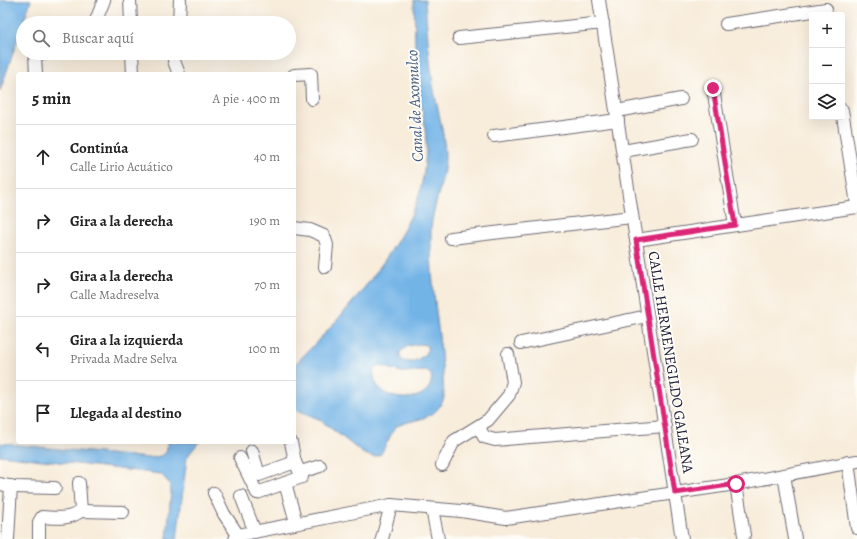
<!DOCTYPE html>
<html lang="es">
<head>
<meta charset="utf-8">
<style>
  :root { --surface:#fff; --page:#f2f2f2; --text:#222; --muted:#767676; --line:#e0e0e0 }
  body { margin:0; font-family:Alegreya,serif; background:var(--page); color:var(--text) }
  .controls { position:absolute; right:12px; top:12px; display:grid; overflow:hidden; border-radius:4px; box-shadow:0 4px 16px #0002 }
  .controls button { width:36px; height:36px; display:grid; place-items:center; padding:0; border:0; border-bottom:1px solid var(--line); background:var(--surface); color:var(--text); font:20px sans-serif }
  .stop { position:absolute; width:12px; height:12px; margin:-9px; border:3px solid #db2777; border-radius:50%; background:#fff }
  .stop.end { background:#db2777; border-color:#fff; box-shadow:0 1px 4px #0008 }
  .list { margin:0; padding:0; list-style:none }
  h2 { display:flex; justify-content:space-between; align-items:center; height:52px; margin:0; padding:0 16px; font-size:17px }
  h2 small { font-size:13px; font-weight:400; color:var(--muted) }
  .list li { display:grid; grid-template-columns:26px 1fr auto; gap:12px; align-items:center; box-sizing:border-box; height:64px; padding:0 16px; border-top:1px solid var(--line) }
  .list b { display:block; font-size:15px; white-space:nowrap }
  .list p { margin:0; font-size:13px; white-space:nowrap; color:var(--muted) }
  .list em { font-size:13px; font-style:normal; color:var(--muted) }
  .icon { flex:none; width:22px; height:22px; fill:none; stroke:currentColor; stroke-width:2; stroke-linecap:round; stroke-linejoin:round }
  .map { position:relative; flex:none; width:857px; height:539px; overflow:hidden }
  .search { position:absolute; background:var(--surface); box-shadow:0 4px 16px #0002; left:16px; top:16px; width:280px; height:44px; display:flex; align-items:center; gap:10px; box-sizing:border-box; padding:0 14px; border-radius:22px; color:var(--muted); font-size:15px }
  .panel { position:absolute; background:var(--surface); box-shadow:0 4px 16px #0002; left:16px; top:72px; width:280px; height:372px; border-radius:4px }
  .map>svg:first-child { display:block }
  .water { fill:#73b4e7; stroke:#4a6b91; fill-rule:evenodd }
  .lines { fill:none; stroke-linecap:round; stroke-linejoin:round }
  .minor-casing { stroke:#6d6973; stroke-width:14 }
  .minor { stroke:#fff; stroke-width:12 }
  .route { stroke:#db2777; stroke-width:5 }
  .labels { text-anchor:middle; stroke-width:4; stroke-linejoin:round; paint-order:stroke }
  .street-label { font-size:15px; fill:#22223b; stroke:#fdfcf7 }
  .water-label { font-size:16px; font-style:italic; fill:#425c80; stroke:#fdfcf7 }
</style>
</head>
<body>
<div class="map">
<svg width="857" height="539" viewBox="0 0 857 539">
  <rect width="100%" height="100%" fill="#fdfcf7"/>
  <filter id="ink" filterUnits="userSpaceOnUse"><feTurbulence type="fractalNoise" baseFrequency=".025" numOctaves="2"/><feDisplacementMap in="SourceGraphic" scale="8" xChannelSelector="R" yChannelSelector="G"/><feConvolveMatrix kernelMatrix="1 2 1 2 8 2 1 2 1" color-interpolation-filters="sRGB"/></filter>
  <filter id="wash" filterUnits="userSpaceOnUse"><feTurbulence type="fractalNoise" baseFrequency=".012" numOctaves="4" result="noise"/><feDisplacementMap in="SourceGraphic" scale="16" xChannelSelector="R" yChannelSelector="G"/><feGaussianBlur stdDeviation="0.9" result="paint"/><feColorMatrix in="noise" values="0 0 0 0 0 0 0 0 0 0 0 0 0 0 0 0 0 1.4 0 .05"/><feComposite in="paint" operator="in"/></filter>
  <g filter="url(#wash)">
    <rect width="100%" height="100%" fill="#f8ecda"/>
    <!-- water -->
    <g class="water">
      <path d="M 1,0 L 31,0 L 0,91 L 0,3 Z"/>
      <path d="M 414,0 L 425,0 C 427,28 429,57 433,85 C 437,108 444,130 445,154 C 446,180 432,205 431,231 C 429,287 443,342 444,398 C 434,423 415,417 395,427 L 381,454 L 374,457 L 364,454 L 319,419 L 294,409 L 294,365 C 337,323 401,252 419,195 C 423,181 425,165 426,151 C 427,128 421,107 418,85 C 414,57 415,28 414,0 ZM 419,344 L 426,345 L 428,348 L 424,356 L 412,362 L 403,361 L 400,357 L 400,352 L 408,346 ZM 381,366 L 401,372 L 426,371 L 431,374 C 438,407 368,407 374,368 Z"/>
      <path d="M 168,442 L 199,442 L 187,457 L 177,539 L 167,539 L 171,490 L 169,483 L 161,474 L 0,455 L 0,443 L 149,458 L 160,456 L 166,453 Z"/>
    </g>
  </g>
  <g filter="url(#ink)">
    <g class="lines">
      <!-- minor casing -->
      <g class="minor-casing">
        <g id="minor">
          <path d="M 130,0 L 131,23"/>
          <path d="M 599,0 L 682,539"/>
          <path d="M 95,23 L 104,0"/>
          <path d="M 179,23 L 180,0"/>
          <path d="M 726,24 L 826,9"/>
          <path d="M 459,38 L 603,23"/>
          <path d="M 132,53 L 133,74"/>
          <path d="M 175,53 L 174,61 L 179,74"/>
          <path d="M 36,74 L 35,55 L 47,53"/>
          <path d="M 294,75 L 311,74 L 312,99"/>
          <path d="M 713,88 L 735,225"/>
          <path d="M 842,110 L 857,204"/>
          <path d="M 617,111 L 681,99"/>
          <path d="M 494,136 L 618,120"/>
          <path d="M 623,151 L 692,139"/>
          <path d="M 294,228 L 310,230 L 324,236 L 327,245 L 325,267"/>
          <path d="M 451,238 L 632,217"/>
          <path d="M 636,240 L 857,207"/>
          <path d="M 521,343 L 647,316"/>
          <path d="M 479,427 L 484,437 L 495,440 L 665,426"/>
          <path d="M 252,451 L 259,475 L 295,462"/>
          <path d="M 240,458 L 257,493 L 302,477 L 295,462 L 291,442"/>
          <path d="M 848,462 L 857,528"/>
          <path d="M 442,465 L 454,441 L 488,420 L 509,395 L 513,382 L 508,354"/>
          <path d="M 301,472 L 320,466"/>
          <path d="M 784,475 L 795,539"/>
          <path d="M 285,483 L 296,522"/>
          <path d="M 0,484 L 14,487 L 55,488"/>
          <path d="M 736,484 L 744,535"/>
          <path d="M 214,493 L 224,514 L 238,535"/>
          <path d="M 241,496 L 255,532"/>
          <path d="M 432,509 L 438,539"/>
          <path d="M 81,511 L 123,512"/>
          <path d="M 8,539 L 11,486"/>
          <path d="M 39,539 L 39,522 L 42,517 C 56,518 69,520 81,511 L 79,483"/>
          <path d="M 235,539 L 238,535 L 391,505 L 461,511 L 506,518 L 736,484 L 857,461"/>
          <path d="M 382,539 L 391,505"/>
        </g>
      </g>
      <!-- minor -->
      <use href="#minor" class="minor"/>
    </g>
  </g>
  <g class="lines" filter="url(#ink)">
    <!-- route -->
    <path class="route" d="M 713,88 L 735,225 L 636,240 L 675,493 L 736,484"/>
  </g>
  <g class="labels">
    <!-- street labels -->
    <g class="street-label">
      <text transform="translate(671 362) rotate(81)" y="5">CALLE HERMENEGILDO GALEANA</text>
    </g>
    <!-- water labels -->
    <g class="water-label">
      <text transform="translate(414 106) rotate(-93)" y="6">Canal de Axomulco</text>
    </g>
  </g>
</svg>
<div class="controls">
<button>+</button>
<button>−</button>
<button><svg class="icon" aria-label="layers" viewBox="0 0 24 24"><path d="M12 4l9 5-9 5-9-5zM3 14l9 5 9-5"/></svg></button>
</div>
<div class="stop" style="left:736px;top:484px"></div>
<div class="stop end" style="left:713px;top:88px"></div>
<div class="search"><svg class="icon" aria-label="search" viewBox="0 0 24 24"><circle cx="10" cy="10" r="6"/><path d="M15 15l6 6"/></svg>Buscar aquí</div>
<section class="panel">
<h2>5 min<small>A pie · 400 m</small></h2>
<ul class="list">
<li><svg class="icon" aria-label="ahead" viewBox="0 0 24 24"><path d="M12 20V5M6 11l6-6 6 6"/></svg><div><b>Continúa</b><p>Calle Lirio Acuático</p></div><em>40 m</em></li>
<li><svg class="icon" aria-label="right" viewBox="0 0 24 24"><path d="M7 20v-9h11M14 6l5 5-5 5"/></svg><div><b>Gira a la derecha</b></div><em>190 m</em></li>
<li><svg class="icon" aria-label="right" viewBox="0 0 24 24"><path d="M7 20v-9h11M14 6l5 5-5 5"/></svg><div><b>Gira a la derecha</b><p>Calle Madreselva</p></div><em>70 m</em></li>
<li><svg class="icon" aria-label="left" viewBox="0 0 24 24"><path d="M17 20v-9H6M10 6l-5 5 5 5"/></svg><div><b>Gira a la izquierda</b><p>Privada Madre Selva</p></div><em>100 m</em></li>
<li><svg class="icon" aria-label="arrive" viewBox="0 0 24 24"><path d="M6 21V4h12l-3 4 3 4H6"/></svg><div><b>Llegada al destino</b></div></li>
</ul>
</section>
</div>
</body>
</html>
